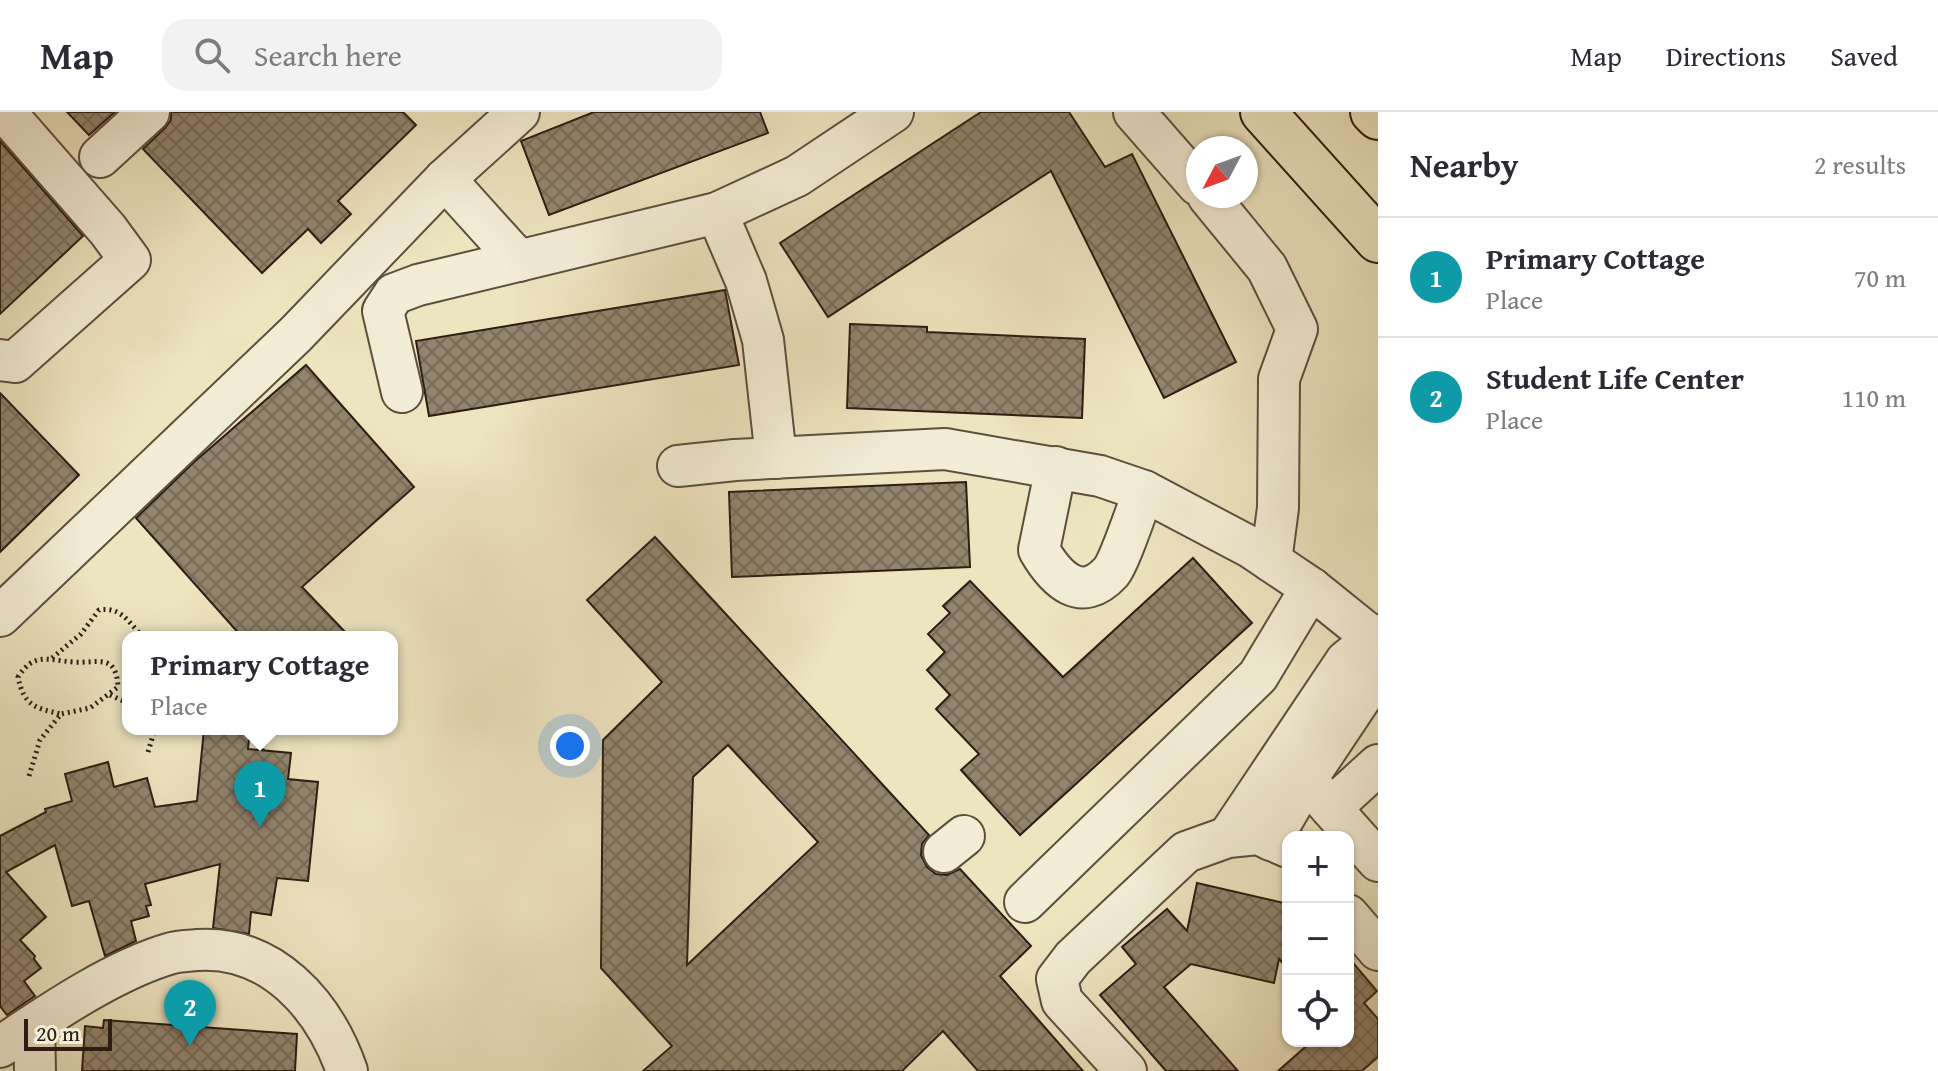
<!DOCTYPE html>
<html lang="en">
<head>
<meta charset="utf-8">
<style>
  :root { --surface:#fff; --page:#f2f2f3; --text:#2b2b33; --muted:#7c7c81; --line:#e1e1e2; --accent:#d93025 }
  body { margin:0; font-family:"Gentium Book Plus",serif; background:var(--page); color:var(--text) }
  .controls { position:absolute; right:24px; bottom:24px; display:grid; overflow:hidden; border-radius:16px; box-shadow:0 2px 6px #0004 }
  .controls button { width:72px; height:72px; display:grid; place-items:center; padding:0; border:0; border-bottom:2px solid var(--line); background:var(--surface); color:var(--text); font:40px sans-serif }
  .compass { position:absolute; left:1186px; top:24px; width:72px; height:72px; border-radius:50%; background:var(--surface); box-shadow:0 2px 6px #0004; rotate:229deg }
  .scale { position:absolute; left:24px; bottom:20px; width:88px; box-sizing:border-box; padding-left:8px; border:4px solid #2d1d13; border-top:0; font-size:22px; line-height:28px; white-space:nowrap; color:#2d1d13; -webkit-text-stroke:6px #f3edd6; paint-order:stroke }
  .you { position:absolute; left:570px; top:634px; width:28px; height:28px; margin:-20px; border:6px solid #fff; border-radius:50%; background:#1a73e8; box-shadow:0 0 0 12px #1a73e833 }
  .badge { display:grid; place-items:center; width:52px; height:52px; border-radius:50%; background:var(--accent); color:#fff; font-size:26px; font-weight:700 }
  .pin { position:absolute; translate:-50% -66px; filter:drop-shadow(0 2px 4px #0008) }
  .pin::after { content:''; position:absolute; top:42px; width:28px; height:24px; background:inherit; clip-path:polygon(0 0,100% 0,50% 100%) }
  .popup { position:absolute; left:122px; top:519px; width:276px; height:104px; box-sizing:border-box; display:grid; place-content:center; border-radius:16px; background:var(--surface); filter:drop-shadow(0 2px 6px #0005); font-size:26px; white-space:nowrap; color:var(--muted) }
  .popup b { font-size:30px; color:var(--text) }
  .popup::after { content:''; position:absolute; left:50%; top:100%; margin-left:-16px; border:16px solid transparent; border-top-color:var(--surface) }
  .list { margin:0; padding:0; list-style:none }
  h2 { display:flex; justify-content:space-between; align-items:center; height:104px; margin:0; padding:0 32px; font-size:34px }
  h2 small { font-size:26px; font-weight:400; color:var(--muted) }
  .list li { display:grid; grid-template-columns:52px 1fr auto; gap:24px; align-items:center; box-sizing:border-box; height:120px; padding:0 32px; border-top:2px solid var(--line) }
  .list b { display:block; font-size:30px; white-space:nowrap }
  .list p { margin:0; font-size:26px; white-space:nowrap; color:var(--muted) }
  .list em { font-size:26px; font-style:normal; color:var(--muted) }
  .icon { flex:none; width:44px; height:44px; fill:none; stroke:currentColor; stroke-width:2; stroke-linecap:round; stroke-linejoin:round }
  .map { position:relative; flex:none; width:1378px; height:959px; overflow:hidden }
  header { display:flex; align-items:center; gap:48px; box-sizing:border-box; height:112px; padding:0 40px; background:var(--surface); border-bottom:2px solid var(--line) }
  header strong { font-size:38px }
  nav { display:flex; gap:44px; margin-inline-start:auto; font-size:28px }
  .search { width:560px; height:72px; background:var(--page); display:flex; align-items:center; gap:20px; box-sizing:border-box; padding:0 28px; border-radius:24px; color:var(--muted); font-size:30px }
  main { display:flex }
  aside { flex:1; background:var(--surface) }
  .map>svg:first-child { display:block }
  .building { fill:url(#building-cross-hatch); stroke:#2d1d13; stroke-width:2; fill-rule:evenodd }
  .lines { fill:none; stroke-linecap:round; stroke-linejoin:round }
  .minor-casing { stroke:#5d4f3e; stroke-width:44 }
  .major-casing { stroke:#2d1d13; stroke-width:48 }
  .path { stroke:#2d1d13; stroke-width:5; stroke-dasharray:2 4; stroke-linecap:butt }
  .minor { stroke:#f3edd6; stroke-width:40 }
  .major { stroke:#ede4c0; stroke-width:44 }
</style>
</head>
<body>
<header>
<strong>Map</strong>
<div class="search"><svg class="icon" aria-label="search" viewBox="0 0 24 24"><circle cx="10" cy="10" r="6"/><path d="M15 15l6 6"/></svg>Search here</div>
<nav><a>Map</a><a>Directions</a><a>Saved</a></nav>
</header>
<main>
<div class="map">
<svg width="1378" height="959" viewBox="0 0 1378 959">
  <defs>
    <pattern id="building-cross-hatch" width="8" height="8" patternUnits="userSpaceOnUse" patternTransform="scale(2)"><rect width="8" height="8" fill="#91846d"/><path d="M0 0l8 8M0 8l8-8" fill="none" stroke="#776b58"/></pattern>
  </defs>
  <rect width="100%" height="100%" fill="#ede4c0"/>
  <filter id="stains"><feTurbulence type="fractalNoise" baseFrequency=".0025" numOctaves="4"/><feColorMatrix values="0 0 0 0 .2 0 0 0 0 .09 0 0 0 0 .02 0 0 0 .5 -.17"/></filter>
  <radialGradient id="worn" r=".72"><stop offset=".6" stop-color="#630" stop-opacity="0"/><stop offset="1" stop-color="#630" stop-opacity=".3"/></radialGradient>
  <!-- building -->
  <g class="building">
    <path d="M 67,0 L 115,0 L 89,23 Z"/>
    <path d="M 171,0 L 403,0 L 416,13 L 338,89 L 351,102 L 321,131 L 308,117 L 262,161 L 143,37 L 165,16 L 171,8 Z"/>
    <path d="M 594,0 L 760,0 L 768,21 L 549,103 L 521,29 Z"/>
    <path d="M 981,0 L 1069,0 L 1105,55 L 1132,42 L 1236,250 L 1164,286 L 1051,59 L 828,205 L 780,131 Z"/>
    <path d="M 0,29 L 83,124 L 0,202 Z"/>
    <path d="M 725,178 L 739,253 L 429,304 L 416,229 Z"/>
    <path d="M 850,212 L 927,215 L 927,220 L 1085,227 L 1082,306 L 847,296 Z"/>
    <path d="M 306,253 L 414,375 L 302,475 L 350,525 L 242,525 L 136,406 L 193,351 Z"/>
    <path d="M 0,281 L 79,363 L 0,440 Z"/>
    <path d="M 966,370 L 970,455 L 732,465 L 729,380 Z"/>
    <path d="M 655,425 L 929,723 L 922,732 L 921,743 L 927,755 L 936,762 L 947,763 L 960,757 L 1031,834 L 1000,864 L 1083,959 L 978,959 L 943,919 L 902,959 L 643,959 L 672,934 L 601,856 L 603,628 L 662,570 L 587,488 ZM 728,633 L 818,730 L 687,853 L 693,665 Z"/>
    <path d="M 1193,446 L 1252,511 L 1020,723 L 961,658 L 979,642 L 936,597 L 950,583 L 927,558 L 945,540 L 928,522 L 950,501 L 943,494 L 970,469 L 1063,565 Z"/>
    <path d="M 204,617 L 250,617 L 248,637 L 291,641 L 288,667 L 318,670 L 308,769 L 277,766 L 271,803 L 251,800 L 249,822 L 213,816 L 220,752 L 145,772 L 151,793 L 146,794 L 149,804 L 131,809 L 136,829 L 105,844 L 89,789 L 72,794 L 55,733 L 6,760 L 46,805 L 20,828 L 35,844 L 34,847 L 41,856 L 24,869 L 35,884 L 7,903 L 0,894 L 0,724 L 46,700 L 45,697 L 72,689 L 65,662 L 108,650 L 114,675 L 147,666 L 155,695 L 197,689 Z"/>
    <path d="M 1197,771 L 1288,792 L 1288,857 L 1279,847 L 1274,871 L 1191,852 L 1164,875 L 1238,959 L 1166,959 L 1100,883 L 1136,852 L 1122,835 L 1167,797 L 1187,819 Z"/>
    <path d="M 1348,845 L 1377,879 L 1364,891 L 1378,907 L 1378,945 L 1362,959 L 1278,959 L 1312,929 L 1348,929 Z"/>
    <path d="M 104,908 L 297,922 L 295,959 L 82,959 L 85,914 L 103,916 Z"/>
  </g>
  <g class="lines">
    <!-- minor casing -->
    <g class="minor-casing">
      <g id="minor">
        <path d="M 1134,0 L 1198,73"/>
        <path d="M 100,45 L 149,0"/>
        <path d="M 445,67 L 519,149"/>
        <path d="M 1208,84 L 1267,156 L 1297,217 L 1279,267 L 1278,396 L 1271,449"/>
        <path d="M 717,101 L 746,169 L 763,228 L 776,346"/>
        <path d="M 0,248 L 15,250 L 130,148 L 108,118 L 5,0"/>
        <path d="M 402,280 L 383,199 L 394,182 L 418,173 L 717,101 L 797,64 L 893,0"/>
        <path d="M 678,354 L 735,348 L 945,337 L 1100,364 L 1144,379 L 1250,435 L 1311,476 L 1378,530"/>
        <path d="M 1056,355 L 1039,438 C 1056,467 1081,493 1111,460 C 1120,449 1137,396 1144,379"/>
        <path d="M 0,504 L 296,222 L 445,67 L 519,0"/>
        <path d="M 1285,654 L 1306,668 L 1378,749"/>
        <path d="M 1331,696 L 1378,653"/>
        <path d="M 1228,725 L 1346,549 L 1378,523"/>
        <path d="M 1271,728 L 1306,668 L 1378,560"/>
        <path d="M 944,740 L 964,724"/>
        <path d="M 1025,790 L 1258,564 L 1311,476"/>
        <path d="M 1348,803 L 1378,838"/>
        <path d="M 34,913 L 35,959"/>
        <path d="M 0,935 C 49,902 115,857 172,841 C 180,839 189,839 197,838 C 272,833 324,893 347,959"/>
        <path d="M 1126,959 L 1062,889 L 1057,867 L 1073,846 L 1186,740 L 1228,725 L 1258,722 L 1288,735"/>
      </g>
    </g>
    <!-- major casing -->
    <g class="major-casing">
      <g id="major">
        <path d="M 1263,0 L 1378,128"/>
        <path d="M 1373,0 L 1378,5"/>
      </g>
    </g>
    <!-- path -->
    <g class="path">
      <path d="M 52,546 L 81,522 L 99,498 C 121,494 129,511 143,525"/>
      <path d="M 110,583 L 128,591"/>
      <path d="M 262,638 L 269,617"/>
      <path d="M 148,640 L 155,617"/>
      <path d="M 29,664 L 40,628 L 61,602 L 90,596 L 118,575 C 116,540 97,552 73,550 C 47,548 34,540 18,565 C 24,594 35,596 61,602"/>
    </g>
    <!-- minor -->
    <use href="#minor" class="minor"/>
    <!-- major -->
    <use href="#major" class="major"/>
  </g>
  <rect width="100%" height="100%" filter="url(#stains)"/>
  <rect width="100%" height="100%" fill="url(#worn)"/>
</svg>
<div class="controls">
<button>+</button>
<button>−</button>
<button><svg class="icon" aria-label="locate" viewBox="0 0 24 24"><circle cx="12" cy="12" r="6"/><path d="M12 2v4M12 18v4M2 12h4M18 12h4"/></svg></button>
</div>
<svg class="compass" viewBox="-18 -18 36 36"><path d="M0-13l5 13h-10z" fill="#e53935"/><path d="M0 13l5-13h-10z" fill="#7c7c81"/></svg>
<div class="scale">20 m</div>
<div class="you"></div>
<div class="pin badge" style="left:260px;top:715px;background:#0f9aa8">1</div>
<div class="popup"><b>Primary Cottage</b>Place</div>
<div class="pin badge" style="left:190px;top:934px;background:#0f9aa8">2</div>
</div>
<aside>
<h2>Nearby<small>2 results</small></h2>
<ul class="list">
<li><span class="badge" style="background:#0f9aa8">1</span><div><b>Primary Cottage</b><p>Place</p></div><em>70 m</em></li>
<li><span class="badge" style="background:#0f9aa8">2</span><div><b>Student Life Center</b><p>Place</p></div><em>110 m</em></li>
</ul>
</aside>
</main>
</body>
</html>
